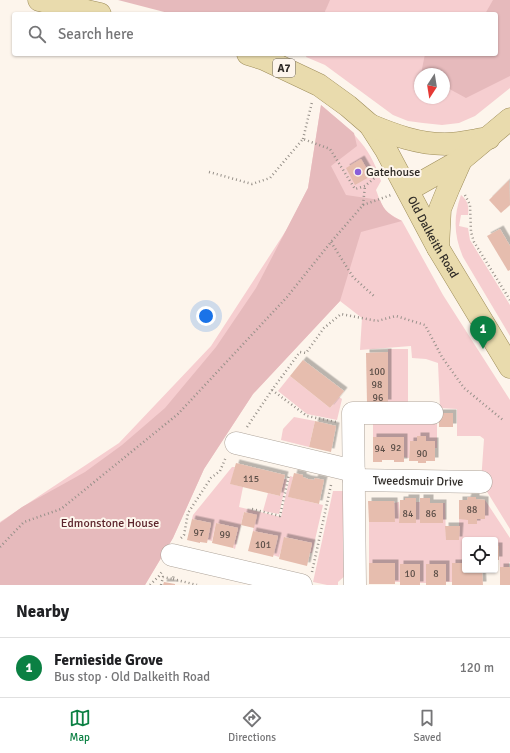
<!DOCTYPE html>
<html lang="en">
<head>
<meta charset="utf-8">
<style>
  :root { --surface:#fff; --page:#f6f6f6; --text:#202124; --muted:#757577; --line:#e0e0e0; --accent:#0b8043 }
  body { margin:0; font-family:Signika,sans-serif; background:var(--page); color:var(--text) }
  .controls { position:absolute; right:12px; bottom:12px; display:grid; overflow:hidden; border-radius:4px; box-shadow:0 1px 3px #0004 }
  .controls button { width:36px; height:36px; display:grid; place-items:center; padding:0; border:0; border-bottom:1px solid var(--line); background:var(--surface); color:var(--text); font:20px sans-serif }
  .compass { position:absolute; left:414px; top:68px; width:36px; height:36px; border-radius:50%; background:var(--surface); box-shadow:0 1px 3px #0004; rotate:192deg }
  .you { position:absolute; left:206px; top:316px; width:14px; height:14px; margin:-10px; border:3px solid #fff; border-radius:50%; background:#1a73e8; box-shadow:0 0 0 6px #1a73e833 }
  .badge { display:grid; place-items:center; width:26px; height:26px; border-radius:50%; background:var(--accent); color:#fff; font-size:13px; font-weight:700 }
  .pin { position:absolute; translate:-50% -33px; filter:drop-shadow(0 1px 2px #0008) }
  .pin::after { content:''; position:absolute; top:21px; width:14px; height:12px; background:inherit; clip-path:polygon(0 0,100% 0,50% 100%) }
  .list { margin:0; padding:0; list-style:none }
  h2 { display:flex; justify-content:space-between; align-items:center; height:52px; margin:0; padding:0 16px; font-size:17px }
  h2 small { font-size:13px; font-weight:400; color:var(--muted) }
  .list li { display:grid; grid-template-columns:26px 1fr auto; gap:12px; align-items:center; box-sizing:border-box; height:60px; padding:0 16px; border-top:1px solid var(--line) }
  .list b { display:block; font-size:15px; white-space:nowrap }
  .list p { margin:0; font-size:13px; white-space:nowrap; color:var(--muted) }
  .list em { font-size:13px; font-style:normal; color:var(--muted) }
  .icon { flex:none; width:22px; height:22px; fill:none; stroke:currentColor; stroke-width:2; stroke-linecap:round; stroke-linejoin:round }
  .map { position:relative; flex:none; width:510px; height:585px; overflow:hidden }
  .search { position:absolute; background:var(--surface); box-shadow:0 1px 3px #0004; left:12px; right:12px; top:12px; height:44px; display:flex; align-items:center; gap:10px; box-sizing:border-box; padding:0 14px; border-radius:4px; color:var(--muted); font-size:15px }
  .sheet { height:112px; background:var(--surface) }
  nav { display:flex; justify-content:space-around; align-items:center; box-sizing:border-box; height:56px; border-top:1px solid var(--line); background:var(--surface); font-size:11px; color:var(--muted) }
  nav a { display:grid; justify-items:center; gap:2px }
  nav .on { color:var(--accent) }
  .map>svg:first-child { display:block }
  .green { fill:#f6ced0; fill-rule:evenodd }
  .forest { fill:#e6babc }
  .building { fill:#e6bdae; filter:url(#shadow) }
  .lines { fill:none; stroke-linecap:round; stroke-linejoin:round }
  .minor-casing { stroke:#aea49a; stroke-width:23 }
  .major-casing { stroke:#9e8d5a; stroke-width:23 }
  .path { stroke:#969089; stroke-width:2.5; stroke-dasharray:1 3; stroke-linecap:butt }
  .minor { stroke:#fff; stroke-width:22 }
  .major { stroke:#e9dbad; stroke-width:22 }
  .poi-dot { fill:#895fd9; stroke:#fdf5ec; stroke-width:1.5 }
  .labels { text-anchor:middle; stroke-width:4; stroke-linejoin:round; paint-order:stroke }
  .number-label { font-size:10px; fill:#5c4f48 }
  .shield { fill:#fdf5ec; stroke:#6c6761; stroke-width:1 }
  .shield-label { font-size:11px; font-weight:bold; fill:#2e2a26 }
  .poi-label { font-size:12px; fill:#2e2a26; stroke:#fdf5ec; text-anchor:start }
  .street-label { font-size:12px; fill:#2e2a26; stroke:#fdf5ec }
  .park-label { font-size:12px; fill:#5d252c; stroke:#fdf5ec }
</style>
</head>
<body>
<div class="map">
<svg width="510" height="585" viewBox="0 0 510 585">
  <defs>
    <filter id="shadow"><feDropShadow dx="3.5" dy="-3.5" stdDeviation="0" flood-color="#0004"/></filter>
  </defs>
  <rect width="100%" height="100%" fill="#fdf5ec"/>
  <!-- green -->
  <g class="green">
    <path d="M 329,0 L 510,0 L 510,88 L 475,116 L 459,123 L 442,125 L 423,123 L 408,121 L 393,115 L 325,65 L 306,57 L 307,54 L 496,54 L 496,14 L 324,14 ZM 420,74 L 444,74 L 444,98 L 420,98 Z"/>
    <path d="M 321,105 C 350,130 369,143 381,181 L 376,190 C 383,209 383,211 402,221 L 443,295 L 510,400 L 510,529 L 481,482 L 484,439 L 480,436 L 457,436 L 457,409 L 440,408 L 438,363 L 426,359 L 412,358 L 411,346 L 360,350 L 362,318 L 340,301 L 253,394 L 204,469 L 173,538 L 145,585 L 0,585 L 0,522 L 119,443 L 211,346 L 287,229 L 308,188 Z"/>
    <path d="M 461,195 C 468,201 469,206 468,215 L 461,215 L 459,226 L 468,228 L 470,240 L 510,305 L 510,336 L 463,257 C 454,236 453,217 461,195 Z"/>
    <rect x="388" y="349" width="20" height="58"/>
    <path d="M 290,376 L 330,408 L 339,397 L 342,399 L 337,420 L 307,414 L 278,391 Z"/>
    <path d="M 294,417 L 315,421 L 309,447 L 281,440 L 283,429 Z"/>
    <path d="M 373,417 L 437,418 L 437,448 L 435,448 L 435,441 L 410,441 L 409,458 L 404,457 L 404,437 L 373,437 Z"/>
    <path d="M 232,467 L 235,467 L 231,484 L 243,487 L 239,507 L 281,517 L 290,476 L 293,477 L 289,497 L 323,505 L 312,553 L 310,553 L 312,543 L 285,537 L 279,557 L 273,555 L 278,536 L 253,531 L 256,515 L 244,512 L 235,549 L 233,548 L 238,528 L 216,523 L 212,541 L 207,540 L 211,523 L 192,519 L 193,515 Z"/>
    <path d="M 284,479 L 287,479 L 279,514 L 263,511 L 268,493 L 280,496 Z"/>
    <path d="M 333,491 L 344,491 L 347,574 L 338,582 L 338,585 L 327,585 L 313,582 Z"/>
    <path d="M 485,500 L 510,538 L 510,562 L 509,563 L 509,567 L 500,567 L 499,547 L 495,546 L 495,540 L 465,540 L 465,563 L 452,564 L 452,582 L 446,582 L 446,564 L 426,564 L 426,583 L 420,583 L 420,564 L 400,564 L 400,582 L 395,582 L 394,563 L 369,563 L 369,522 L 394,522 L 394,503 L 399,502 L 399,523 L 416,502 L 420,502 L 443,523 L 443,503 L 445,503 L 446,539 L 459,540 L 459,519 L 485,519 Z"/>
  </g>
  <!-- forest -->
  <g class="forest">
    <path d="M 118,0 L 330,0 L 324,14 L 172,14 Z"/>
    <path d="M 493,0 L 510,0 L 510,76 L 466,98 L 444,86 L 444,74 L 421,74 L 425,54 L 496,54 L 496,14 L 485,14 Z"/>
    <path d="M 321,105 L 354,133 L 357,146 L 331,166 L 346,195 L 380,200 C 384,211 391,216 402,221 L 361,232 L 340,301 L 253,394 L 204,469 L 173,538 L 145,585 L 0,585 L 0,523 L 22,507 L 85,472 L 122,445 L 165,408 L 216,347 L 256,288 L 308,188 Z"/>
  </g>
  <!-- building -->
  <g class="building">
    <path d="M 361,159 L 371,176 L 355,185 L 346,168 Z"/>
    <path d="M 509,180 L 510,205 L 501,213 L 489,200 Z"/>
    <path d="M 500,229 L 510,246 L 510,270 L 508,271 L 487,236 Z"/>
    <path d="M 388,352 L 388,403 L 367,403 L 366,353 Z"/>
    <path d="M 303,360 L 344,391 L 330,408 L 290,376 Z"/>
    <rect x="439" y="413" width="14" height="14"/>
    <path d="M 315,421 L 336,426 L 331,452 L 309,447 Z"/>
    <path d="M 417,436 L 426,436 L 426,441 L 435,441 L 435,461 L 426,461 L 426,463 L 418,463 L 418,461 L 409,461 L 410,441 L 417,441 Z"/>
    <path d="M 373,437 L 404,437 L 404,462 L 394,462 L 394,460 L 382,460 L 382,462 L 373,462 Z"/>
    <path d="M 236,463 L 285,475 L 280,496 L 230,484 Z"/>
    <path d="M 294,473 L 303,475 L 303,477 L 308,479 L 314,480 L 315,478 L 324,480 L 319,504 L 288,497 Z"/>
    <path d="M 468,497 L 476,497 L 476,499 L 485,500 L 485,519 L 477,519 L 477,524 L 468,524 L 468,520 L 459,519 L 459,500 L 467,500 Z"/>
    <path d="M 405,498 L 416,498 L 416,523 L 399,523 L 400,500 L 405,500 Z"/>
    <path d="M 420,498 L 430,498 L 430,503 L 443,503 L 443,523 L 420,523 Z"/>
    <path d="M 368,501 L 394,501 L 395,522 L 369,522 Z"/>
    <path d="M 244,512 L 257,515 L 254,528 L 241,525 Z"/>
    <path d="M 192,519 L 211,523 L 207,543 L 200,542 L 200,543 L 187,540 Z"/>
    <path d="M 216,523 L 238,528 L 233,548 L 212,543 Z"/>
    <path d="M 445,526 L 460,526 L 459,540 L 446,540 Z"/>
    <path d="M 253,531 L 278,536 L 273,557 L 248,551 Z"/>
    <path d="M 284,537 L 312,543 L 307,566 L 279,559 Z"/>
    <rect x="495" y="546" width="4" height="14"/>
    <rect x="369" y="563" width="26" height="21"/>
    <path d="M 452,563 L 465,563 L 465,570 L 482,570 L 483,585 L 452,585 Z"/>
    <rect x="400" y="564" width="20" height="21"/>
    <rect x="426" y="564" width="20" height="21"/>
    <rect x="500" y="567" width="10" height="18"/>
    <path d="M 164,582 L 175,584 L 175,585 L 163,585 Z"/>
  </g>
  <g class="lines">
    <!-- minor casing -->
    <g class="minor-casing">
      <g id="minor">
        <path d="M 236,443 L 354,471"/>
        <path id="s1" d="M 354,480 L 481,482"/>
        <path d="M 172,555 L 301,585"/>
        <path d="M 355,585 L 353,413 L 432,413"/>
      </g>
    </g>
    <!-- major casing -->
    <g class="major-casing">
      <g id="major">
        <path d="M 39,0 L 100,14"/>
        <path id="s2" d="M 248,54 L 264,59 L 319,85 L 348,106 L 370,125 L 386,150 L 438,248 L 510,367"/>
        <path d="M 370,125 C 394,135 418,144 445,144 C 459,144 475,140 489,138"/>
        <path d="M 408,190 L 461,160 L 510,119"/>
        <path d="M 438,248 L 440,209 L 449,187 L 461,160"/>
      </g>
    </g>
    <!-- path -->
    <g class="path">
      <path d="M 303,139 L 312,102"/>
      <path d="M 209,172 L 252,184 L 270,178 L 303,139 L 330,149 L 355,189 L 365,186 L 378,175"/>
      <path d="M 465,195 L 470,205 L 471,232 L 474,242 L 510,300"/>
      <path d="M 363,205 L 391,195"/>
      <path d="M 331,242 L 353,277 L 375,297"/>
      <path d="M 272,390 L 307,416 L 336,422"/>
      <path d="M 247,427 L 272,390 L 300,352 L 306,353 L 324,328 L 341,314 L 377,321 L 396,316 L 425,325 L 442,357 L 464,388 L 503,420"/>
      <path d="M 252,509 L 280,516 L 289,474"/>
      <path d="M 181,538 L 184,535 L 188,513 L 211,478 L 220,471 L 226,457"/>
      <path d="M 0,547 L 24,522 L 61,509 L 178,414 L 287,297 L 331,242 L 363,205 L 365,186"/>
      <path d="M 312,572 L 331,485"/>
      <path d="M 173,579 L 197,585"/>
      <path d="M 150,585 L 159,576 L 163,570"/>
      <path d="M 161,585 L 163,577 L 173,579 L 174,574"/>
    </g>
    <!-- minor -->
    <use href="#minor" class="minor"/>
    <!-- major -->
    <use href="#major" class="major"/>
  </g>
  <!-- markers -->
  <circle class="poi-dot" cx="358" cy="172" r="4"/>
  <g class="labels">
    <!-- number labels -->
    <g class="number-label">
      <text x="377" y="375">100</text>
      <text x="377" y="388">98</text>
      <text x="378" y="401">96</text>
      <text x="396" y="451">92</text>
      <text x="380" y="452">94</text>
      <text x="422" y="457">90</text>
      <text x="251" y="482">115</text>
      <text x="472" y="513">88</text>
      <text x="408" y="517">84</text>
      <text x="431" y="517">86</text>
      <text x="199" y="536">97</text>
      <text x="225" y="538">99</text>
      <text x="263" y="548">101</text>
      <text x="410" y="577">10</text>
      <text x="436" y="577">8</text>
    </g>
    <!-- shield labels -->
    <rect class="shield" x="273" y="59" width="22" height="18" rx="3"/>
    <g class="shield-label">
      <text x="284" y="72">A7</text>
    </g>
    <!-- poi labels -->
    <g class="poi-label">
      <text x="366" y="176">Gatehouse</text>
    </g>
    <!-- street labels -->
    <g class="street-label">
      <text dy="4" stroke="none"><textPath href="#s2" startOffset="271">Old Dalkeith Road</textPath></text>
      <text dy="4" stroke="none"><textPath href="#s1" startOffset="64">Tweedsmuir Drive</textPath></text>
    </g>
    <!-- park labels -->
    <g class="park-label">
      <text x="110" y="527">Edmonstone House</text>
    </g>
  </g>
</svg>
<div class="controls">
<button><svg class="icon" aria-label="locate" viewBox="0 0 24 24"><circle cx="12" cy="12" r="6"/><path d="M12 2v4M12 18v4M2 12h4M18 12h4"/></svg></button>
</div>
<svg class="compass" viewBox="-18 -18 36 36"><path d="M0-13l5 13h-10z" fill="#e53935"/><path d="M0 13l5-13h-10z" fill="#757577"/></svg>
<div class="you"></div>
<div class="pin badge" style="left:483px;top:349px">1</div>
<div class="search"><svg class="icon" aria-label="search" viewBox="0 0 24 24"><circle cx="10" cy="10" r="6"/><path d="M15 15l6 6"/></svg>Search here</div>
</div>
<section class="sheet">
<h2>Nearby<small></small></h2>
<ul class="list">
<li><span class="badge">1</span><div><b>Fernieside Grove</b><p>Bus stop · Old Dalkeith Road</p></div><em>120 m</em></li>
</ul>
</section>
<nav>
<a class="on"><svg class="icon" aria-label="map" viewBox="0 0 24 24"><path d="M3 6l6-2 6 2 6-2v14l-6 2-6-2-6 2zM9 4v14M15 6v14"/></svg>Map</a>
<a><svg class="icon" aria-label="directions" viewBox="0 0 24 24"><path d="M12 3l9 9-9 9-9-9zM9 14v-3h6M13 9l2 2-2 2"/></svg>Directions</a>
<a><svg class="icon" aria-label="saved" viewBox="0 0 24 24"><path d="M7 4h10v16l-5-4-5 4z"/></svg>Saved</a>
</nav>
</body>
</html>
